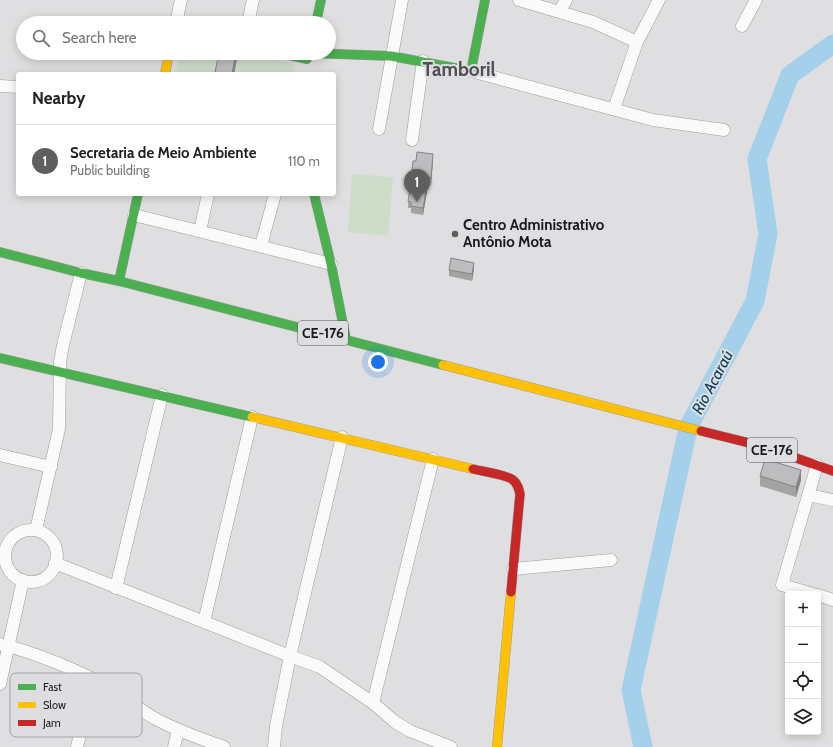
<!DOCTYPE html>
<html lang="en">
<head>
<meta charset="utf-8">
<style>
  :root { --surface:#fff; --page:#f6f6f6; --text:#222; --muted:#767676; --line:#e0e0e0; --accent:#5f5f60 }
  body { margin:0; font-family:Cabin,sans-serif; background:var(--page); color:var(--text) }
  .controls { position:absolute; right:12px; bottom:12px; display:grid; overflow:hidden; border-radius:4px; box-shadow:0 2px 10px #0003 }
  .controls button { width:36px; height:36px; display:grid; place-items:center; padding:0; border:0; border-bottom:1px solid var(--line); background:var(--surface); color:var(--text); font:20px sans-serif }
  .you { position:absolute; left:378px; top:362px; width:14px; height:14px; margin:-10px; border:3px solid #fff; border-radius:50%; background:#1a73e8; box-shadow:0 0 0 6px #1a73e833 }
  .badge { display:grid; place-items:center; width:26px; height:26px; border-radius:50%; background:var(--accent); color:#fff; font-size:13px; font-weight:700 }
  .pin { position:absolute; translate:-50% -33px; filter:drop-shadow(0 1px 2px #0008) }
  .pin::after { content:''; position:absolute; top:21px; width:14px; height:12px; background:inherit; clip-path:polygon(0 0,100% 0,50% 100%) }
  .list { margin:0; padding:0; list-style:none }
  h2 { display:flex; justify-content:space-between; align-items:center; height:52px; margin:0; padding:0 16px; font-size:17px }
  h2 small { font-size:13px; font-weight:400; color:var(--muted) }
  .list li { display:grid; grid-template-columns:26px 1fr auto; gap:12px; align-items:center; box-sizing:border-box; height:72px; padding:0 16px; border-top:1px solid var(--line) }
  .list b { display:block; font-size:15px; white-space:nowrap }
  .list p { margin:0; font-size:13px; white-space:nowrap; color:var(--muted) }
  .list em { font-size:13px; font-style:normal; color:var(--muted) }
  .icon { flex:none; width:22px; height:22px; fill:none; stroke:currentColor; stroke-width:2; stroke-linecap:round; stroke-linejoin:round }
  .map { position:relative; flex:none; width:833px; height:747px; overflow:hidden }
  .search { position:absolute; background:var(--surface); box-shadow:0 2px 10px #0003; left:16px; top:16px; width:320px; height:44px; display:flex; align-items:center; gap:10px; box-sizing:border-box; padding:0 14px; border-radius:22px; color:var(--muted); font-size:15px }
  .panel { position:absolute; background:var(--surface); box-shadow:0 2px 10px #0003; left:16px; top:72px; width:320px; height:124px; border-radius:4px }
  .map>svg:first-child { display:block }
  .green { fill:#cedcca }
  .lines { fill:none; stroke-linecap:round; stroke-linejoin:round }
  .river { stroke:#a4d0ec; stroke-width:19 }
  .street-casing { stroke:#9d9c9e; stroke-width:13 }
  .fast-casing { stroke:#9d9c9e; stroke-width:10 }
  .slow-casing { stroke:#9d9c9e; stroke-width:10 }
  .jam-casing { stroke:#9d9c9e; stroke-width:10 }
  .street { stroke:#fafafa; stroke-width:12 }
  .fast { stroke:#4caf50; stroke-width:9 }
  .slow { stroke:#ffc107; stroke-width:9 }
  .jam { stroke:#c62828; stroke-width:9 }
  .wall { fill:#a3a3a4 }
  .shaded-wall { fill:#848486 }
  .building { fill:#bdbdbf; stroke:#848486 }
  .poi-dot { fill:#5f5f60; stroke:#dedee2; stroke-width:1.5 }
  .labels { text-anchor:middle; stroke-width:4; stroke-linejoin:round; paint-order:stroke }
  .shield { fill:#dedee2; stroke:#555557; stroke-width:1 }
  .shield-label { font-size:14px; font-weight:bold; fill:#1a1a1b }
  .poi-label { font-size:15px; font-weight:bold; fill:#1a1a1b; stroke:#dedee2; text-anchor:start }
  .water-label { font-size:16px; font-style:italic; fill:#073c57; stroke:#dedee2 }
  .district-label { font-size:19px; font-weight:bold; fill:#505054; stroke:#dedee2 }
  .key { fill:#dedee2; stroke:#a3a3a6; stroke-width:1 }
  .key-label { font-size:11px; fill:#1a1a1b }
</style>
</head>
<body>
<div class="map">
<svg width="833" height="747" viewBox="0 0 833 747">
  <rect width="100%" height="100%" fill="#dfdfe1"/>
  <!-- green -->
  <g class="green">
    <path d="M 180,53 L 245,53 L 292,64 L 295,68 L 293,74 L 175,74 Z"/>
    <path d="M 352,174 L 393,177 L 388,236 L 348,232 Z"/>
  </g>
  <g class="lines">
    <!-- river -->
    <path class="river" d="M 643,747 L 631,690 L 688,428 L 755,301 L 768,234 L 757,159 L 790,75 L 833,44"/>
    <!-- street casing -->
    <g class="street-casing">
      <g id="street">
        <path d="M 519,0 L 593,22 L 637,42"/>
        <path d="M 560,11 L 566,0"/>
        <path d="M 176,23 L 181,0"/>
        <path d="M 248,23 L 253,0"/>
        <path d="M 742,26 L 756,0"/>
        <path d="M 471,71 L 653,120 L 724,130"/>
        <path d="M 0,86 L 18,87"/>
        <path d="M 614,109 L 637,42 L 659,0"/>
        <path d="M 379,129 L 402,0"/>
        <path d="M 412,140 L 423,61"/>
        <path d="M 134,215 L 331,264"/>
        <path d="M 200,231 L 208,194"/>
        <path d="M 261,246 L 275,194"/>
        <path d="M 0,455 L 51,467"/>
        <path d="M 808,495 L 833,500"/>
        <path d="M 36,530 L 59,429 L 60,362 L 63,345 L 81,273"/>
        <circle cx="31" cy="556" r="26"/>
        <path d="M 55,563 L 290,656 L 320,667 L 373,703 L 395,722 L 410,731 L 451,747"/>
        <path d="M 513,569 L 611,560"/>
        <path d="M 116,588 L 162,395"/>
        <path d="M 813,594 L 782,585 L 817,465"/>
        <path d="M 818,595 L 833,600"/>
        <path d="M 204,622 L 252,417"/>
        <path d="M 0,644 C 34,652 83,672 113,690 C 128,699 141,711 156,719 C 178,731 201,739 224,747"/>
        <path d="M 0,684 L 23,580"/>
        <path d="M 373,703 L 433,459"/>
        <path d="M 77,747 L 93,680"/>
        <path d="M 174,747 L 178,730"/>
        <path d="M 274,747 L 276,726 L 290,656 L 342,437"/>
      </g>
    </g>
    <!-- fast casing -->
    <g class="fast-casing">
      <g id="fast">
        <path d="M 316,23 L 321,0"/>
        <path d="M 279,53 L 307,59"/>
        <path d="M 309,53 L 391,56 L 471,71 L 485,0"/>
        <path d="M 314,194 L 331,264 L 346,339"/>
        <path d="M 0,252 L 81,273 L 119,281 L 443,365"/>
        <path d="M 119,281 L 138,194"/>
        <path d="M 0,358 L 252,417"/>
      </g>
    </g>
    <!-- slow casing -->
    <g class="slow-casing">
      <g id="slow">
        <path d="M 165,74 L 169,53"/>
        <path d="M 443,365 L 701,431"/>
        <path d="M 252,417 L 473,469"/>
        <path d="M 497,747 L 511,592"/>
      </g>
    </g>
    <!-- jam casing -->
    <g class="jam-casing">
      <g id="jam">
        <path d="M 701,431 L 765,447 L 833,471"/>
        <path d="M 473,469 C 481,471 508,475 513,480 C 518,484 519,489 520,494 L 511,592"/>
      </g>
    </g>
    <!-- street -->
    <use href="#street" class="street"/>
    <!-- fast -->
    <use href="#fast" class="fast"/>
    <!-- slow -->
    <use href="#slow" class="slow"/>
    <!-- jam -->
    <use href="#jam" class="jam"/>
  </g>
  <!-- wall -->
  <g class="wall">
    <path d="M 238,53 L 234,74 L 215,74 L 215,72 Z"/>
    <path d="M 416,161 L 433,161 L 431,185 L 414,183 L 414,177 L 412,177 L 412,170 Z"/>
    <path d="M 427,192 L 423,215 L 411,213 L 411,208 L 408,208 L 408,201 Z"/>
    <path d="M 474,269 L 472,281 L 449,276 L 449,270 Z"/>
    <path d="M 760,476 L 801,480 L 796,497 L 760,486 Z"/>
  </g>
  <!-- shaded-wall -->
  <g class="shaded-wall">
    <path d="M 236,53 L 238,53 L 234,74 L 232,74 Z"/>
    <path d="M 433,154 L 433,161 L 431,185 L 431,178 Z"/>
    <path d="M 427,185 L 427,192 L 423,215 L 423,208 Z"/>
    <path d="M 474,263 L 474,269 L 472,281 L 472,274 Z"/>
    <path d="M 801,470 L 801,480 L 796,497 L 796,487 Z"/>
  </g>
  <!-- building -->
  <g class="building">
    <path d="M 219,53 L 236,53 L 232,74 L 224,74 L 215,72 Z"/>
    <path d="M 417,152 L 433,154 L 431,178 L 414,176 L 415,170 L 412,170 L 413,161 L 416,161 Z"/>
    <path d="M 413,183 L 427,185 L 423,208 L 411,206 L 411,202 L 408,201 L 410,189 L 413,189 Z"/>
    <path d="M 451,258 L 474,263 L 472,274 L 449,270 Z"/>
    <path d="M 765,459 L 801,470 L 796,487 L 760,476 Z"/>
  </g>
  <!-- markers -->
  <circle class="poi-dot" cx="455" cy="234" r="4"/>
  <g class="labels">
    <!-- shield labels -->
    <g class="shield">
      <rect x="298" y="321" width="50" height="24" rx="3"/>
      <rect x="747" y="438" width="50" height="24" rx="3"/>
    </g>
    <g class="shield-label">
      <text x="323" y="338">CE-176</text>
      <text x="772" y="455">CE-176</text>
    </g>
    <!-- poi labels -->
    <g class="poi-label">
      <text x="463" y="230">Centro Administrativo<tspan x="463" dy="17">Antônio Mota</tspan></text>
    </g>
    <!-- water labels -->
    <g class="water-label">
      <text transform="translate(712 382) rotate(-62)" y="6">Rio Acaraú</text>
    </g>
    <!-- district labels -->
    <g class="district-label">
      <text x="459" y="76">Tamboril</text>
    </g>
  </g>
  <!-- legend -->
  <rect x="10" y="673" width="132" height="64" rx="6" class="key"/>
  <rect x="18" y="684" width="18" height="6" fill="#4caf50"/>
  <rect x="18" y="702" width="18" height="6" fill="#ffc107"/>
  <rect x="18" y="720" width="18" height="6" fill="#c62828"/>
  <g class="key-label">
    <text x="43" y="691">Fast</text>
    <text x="43" y="709">Slow</text>
    <text x="43" y="727">Jam</text>
  </g>
</svg>
<div class="controls">
<button>+</button>
<button>−</button>
<button><svg class="icon" aria-label="locate" viewBox="0 0 24 24"><circle cx="12" cy="12" r="6"/><path d="M12 2v4M12 18v4M2 12h4M18 12h4"/></svg></button>
<button><svg class="icon" aria-label="layers" viewBox="0 0 24 24"><path d="M12 4l9 5-9 5-9-5zM3 14l9 5 9-5"/></svg></button>
</div>
<div class="you"></div>
<div class="pin badge" style="left:417px;top:202px">1</div>
<div class="search"><svg class="icon" aria-label="search" viewBox="0 0 24 24"><circle cx="10" cy="10" r="6"/><path d="M15 15l6 6"/></svg>Search here</div>
<section class="panel">
<h2>Nearby<small></small></h2>
<ul class="list">
<li><span class="badge">1</span><div><b>Secretaria de Meio Ambiente</b><p>Public building</p></div><em>110 m</em></li>
</ul>
</section>
</div>
</body>
</html>
